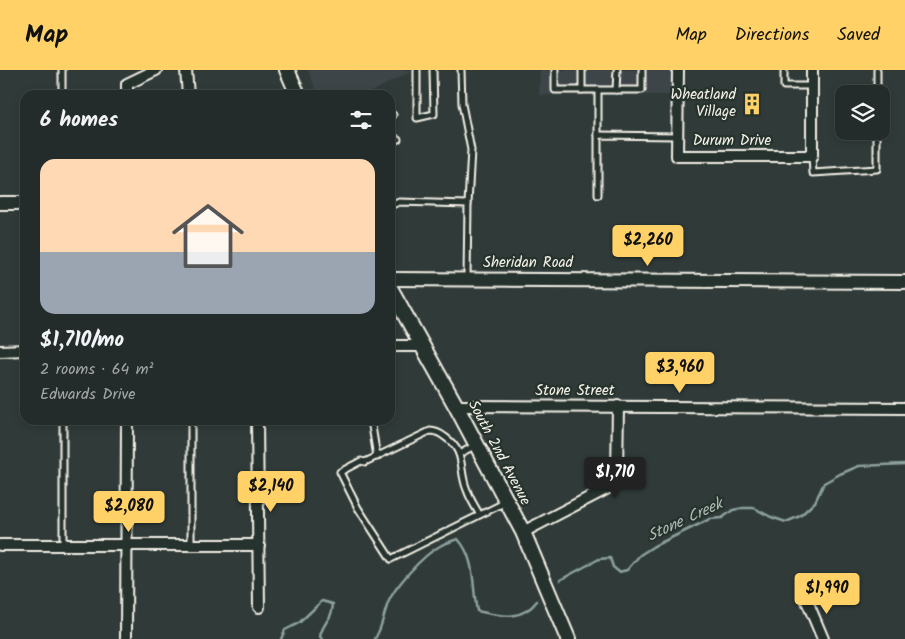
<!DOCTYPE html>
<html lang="en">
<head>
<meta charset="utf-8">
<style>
  :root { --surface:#242c2b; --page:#2c3433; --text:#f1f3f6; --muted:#a3a7a9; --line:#414847; --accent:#ffd166 }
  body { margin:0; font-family:Kalam,sans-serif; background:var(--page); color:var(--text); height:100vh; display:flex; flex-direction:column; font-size:19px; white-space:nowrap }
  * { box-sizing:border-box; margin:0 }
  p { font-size:16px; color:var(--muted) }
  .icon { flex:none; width:28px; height:28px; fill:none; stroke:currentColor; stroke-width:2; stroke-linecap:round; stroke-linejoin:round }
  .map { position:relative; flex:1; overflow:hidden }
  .panel { position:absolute; left:20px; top:20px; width:375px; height:335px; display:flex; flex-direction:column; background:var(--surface); border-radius:15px; box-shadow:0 2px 8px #0003,0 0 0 1px var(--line) }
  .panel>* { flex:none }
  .fabs { position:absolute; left:835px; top:15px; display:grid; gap:10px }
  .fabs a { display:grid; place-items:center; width:55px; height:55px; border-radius:10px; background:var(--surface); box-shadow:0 2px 8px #0003,0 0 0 1px var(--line); font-size:25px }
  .price { position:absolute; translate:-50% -42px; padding:0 11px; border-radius:5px; background:var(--accent); color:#111; font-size:16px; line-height:32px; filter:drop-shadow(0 1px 2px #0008) }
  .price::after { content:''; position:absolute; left:50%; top:30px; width:15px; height:11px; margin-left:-8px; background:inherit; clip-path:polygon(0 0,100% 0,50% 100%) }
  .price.selected { background:#222; color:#fff }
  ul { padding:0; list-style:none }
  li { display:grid; align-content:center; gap:10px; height:265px; padding:0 20px }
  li+li { border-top:1px solid var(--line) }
  li span { display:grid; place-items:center; height:155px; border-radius:15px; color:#555 }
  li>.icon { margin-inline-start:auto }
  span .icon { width:90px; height:90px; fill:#fffc; stroke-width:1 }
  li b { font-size:21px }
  h2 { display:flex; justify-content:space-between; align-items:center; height:60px; padding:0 20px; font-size:21px }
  header { display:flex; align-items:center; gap:30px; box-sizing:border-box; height:70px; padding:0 25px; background:var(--accent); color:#111 }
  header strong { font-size:24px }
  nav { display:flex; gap:28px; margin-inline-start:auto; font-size:18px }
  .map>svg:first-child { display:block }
</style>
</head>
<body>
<header>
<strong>Map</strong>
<nav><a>Map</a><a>Directions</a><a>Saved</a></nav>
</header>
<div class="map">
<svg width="905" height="569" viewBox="0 0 905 569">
  <rect width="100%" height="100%" fill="#303b39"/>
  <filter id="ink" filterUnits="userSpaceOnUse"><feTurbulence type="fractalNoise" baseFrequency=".02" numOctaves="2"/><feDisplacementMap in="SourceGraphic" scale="10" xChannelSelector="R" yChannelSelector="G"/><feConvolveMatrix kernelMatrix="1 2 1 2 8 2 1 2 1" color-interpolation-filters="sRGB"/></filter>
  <g filter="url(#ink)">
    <g fill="#3c4548">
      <path d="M308 0H414L365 25H318Z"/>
      <path d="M540 0H671V25H539Z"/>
    </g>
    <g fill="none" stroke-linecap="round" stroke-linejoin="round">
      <g stroke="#8da19e" stroke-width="2.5">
        <path d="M560 510 599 489 610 488 613 497 619 502 627 500 640 485 654 476 710 449 722 448 733 440 743 438H754L771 447 786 452 800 446 815 432 824 413 840 404 859 396 905 394"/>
        <path d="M281 569 285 560 299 553 322 531 333 534C332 551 323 551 320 567L323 569"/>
        <path d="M375 569C383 555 382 550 387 536 392 519 423 485 440 476 445 473 452 471 458 469 476 489 472 517 477 541 500 546 521 552 537 531"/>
      </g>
      <g stroke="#f4f1e8" stroke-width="9">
        <g id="service">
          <path d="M62 0V25"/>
          <path d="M417 0V48L434 44 433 0"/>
          <path d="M461 0 462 34 471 80 468 134"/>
          <path d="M555 0V20H642V0"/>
          <path d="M784 0V16H812"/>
          <path d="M877 0V24"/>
          <path d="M582 20V0"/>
          <path d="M616 20 617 0"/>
          <path d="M390 47 393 45"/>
          <path d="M598 65V20"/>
          <path d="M390 73 398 69"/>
          <path d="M812 86 813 103 877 99V61"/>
          <path d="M598 125V65L677 66"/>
          <path d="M390 136 399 132 468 134 467 209"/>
          <path d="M63 350V475"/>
          <path d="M191 350V475"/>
          <path d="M371 350 377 387"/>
          <path d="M459 384 476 375"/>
          <path d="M480 445C475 437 470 429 467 420 458 399 467 382 445 367 440 363 436 361 430 361L365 392 361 391 340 402 358 438 391 489 506 432"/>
        </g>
      </g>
      <g stroke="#f4f1e8" stroke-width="14">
        <g id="minor">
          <path d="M186 0 188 25"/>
          <path d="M678 0 677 86H812V0"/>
          <path d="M127 25V14L156 0"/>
          <path d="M390 276H421"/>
          <path d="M0 281 25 280"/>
          <path d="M456 336 905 338"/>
          <path d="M257 350 259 537"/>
          <path d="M523 462 610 417 617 405 618 336"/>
          <path d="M0 475H259"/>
          <path d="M807 531 823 569"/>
          <path d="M126 569 127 350"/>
        </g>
      </g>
      <g stroke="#f4f1e8" stroke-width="16">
        <g id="tertiary">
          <path d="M0 133H25"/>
          <path d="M390 209 905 212"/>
        </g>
      </g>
      <g stroke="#f4f1e8" stroke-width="18">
        <g id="secondary">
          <path d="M287 0 298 25"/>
          <path d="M390 218 456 336 523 462 568 569"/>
        </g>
      </g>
      <use href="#service" stroke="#26332d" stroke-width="5"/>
      <use href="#minor" stroke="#26332d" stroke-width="10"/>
      <use href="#tertiary" stroke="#26332d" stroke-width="12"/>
      <use href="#secondary" stroke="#26332d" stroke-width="14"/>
    </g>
  </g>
  <defs>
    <g id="building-bare" transform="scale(1.725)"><path d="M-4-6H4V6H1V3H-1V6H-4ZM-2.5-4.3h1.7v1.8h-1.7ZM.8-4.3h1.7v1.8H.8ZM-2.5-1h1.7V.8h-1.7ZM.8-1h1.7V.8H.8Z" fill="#ffd166" stroke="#26332d" stroke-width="2.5" paint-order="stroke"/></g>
  </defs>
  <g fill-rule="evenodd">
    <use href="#building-bare" x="752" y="34"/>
  </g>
  <g text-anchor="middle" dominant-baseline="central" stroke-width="4.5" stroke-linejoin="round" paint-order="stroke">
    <g font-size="15" fill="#f4f1e8" stroke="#26332d" text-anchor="end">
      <text x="736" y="25">Wheatland<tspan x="736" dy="17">Village</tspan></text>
    </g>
    <g font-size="15" fill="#f4f1e8" stroke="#26332d">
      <text x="732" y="71">Durum Drive</text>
      <text x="528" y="193">Sheridan Road</text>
      <text x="575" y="321">Stone Street</text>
      <text transform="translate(499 383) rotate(62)">South 2nd Avenue</text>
    </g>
    <g font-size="16" font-style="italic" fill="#afbcb7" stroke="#26332d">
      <text transform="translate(685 450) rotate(-25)">Stone Creek</text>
    </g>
  </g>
</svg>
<div class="fabs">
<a><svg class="icon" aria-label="layers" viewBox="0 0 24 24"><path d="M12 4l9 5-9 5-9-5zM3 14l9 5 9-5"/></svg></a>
</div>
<b class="price" style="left:648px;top:197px">$2,260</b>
<b class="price" style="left:680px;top:324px">$3,960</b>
<b class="price selected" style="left:615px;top:429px">$1,710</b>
<b class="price" style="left:271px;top:443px">$2,140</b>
<b class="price" style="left:129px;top:463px">$2,080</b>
<b class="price" style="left:827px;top:545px">$1,990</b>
<section class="panel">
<h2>6 homes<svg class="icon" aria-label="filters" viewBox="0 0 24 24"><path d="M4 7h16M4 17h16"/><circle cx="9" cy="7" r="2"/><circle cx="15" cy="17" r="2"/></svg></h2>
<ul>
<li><span style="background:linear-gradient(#ffd9b3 60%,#9aa5b1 0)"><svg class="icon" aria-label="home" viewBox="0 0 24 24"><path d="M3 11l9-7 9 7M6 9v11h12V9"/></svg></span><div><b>$1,710/mo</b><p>2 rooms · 64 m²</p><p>Edwards Drive</p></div></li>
</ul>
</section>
</div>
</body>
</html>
